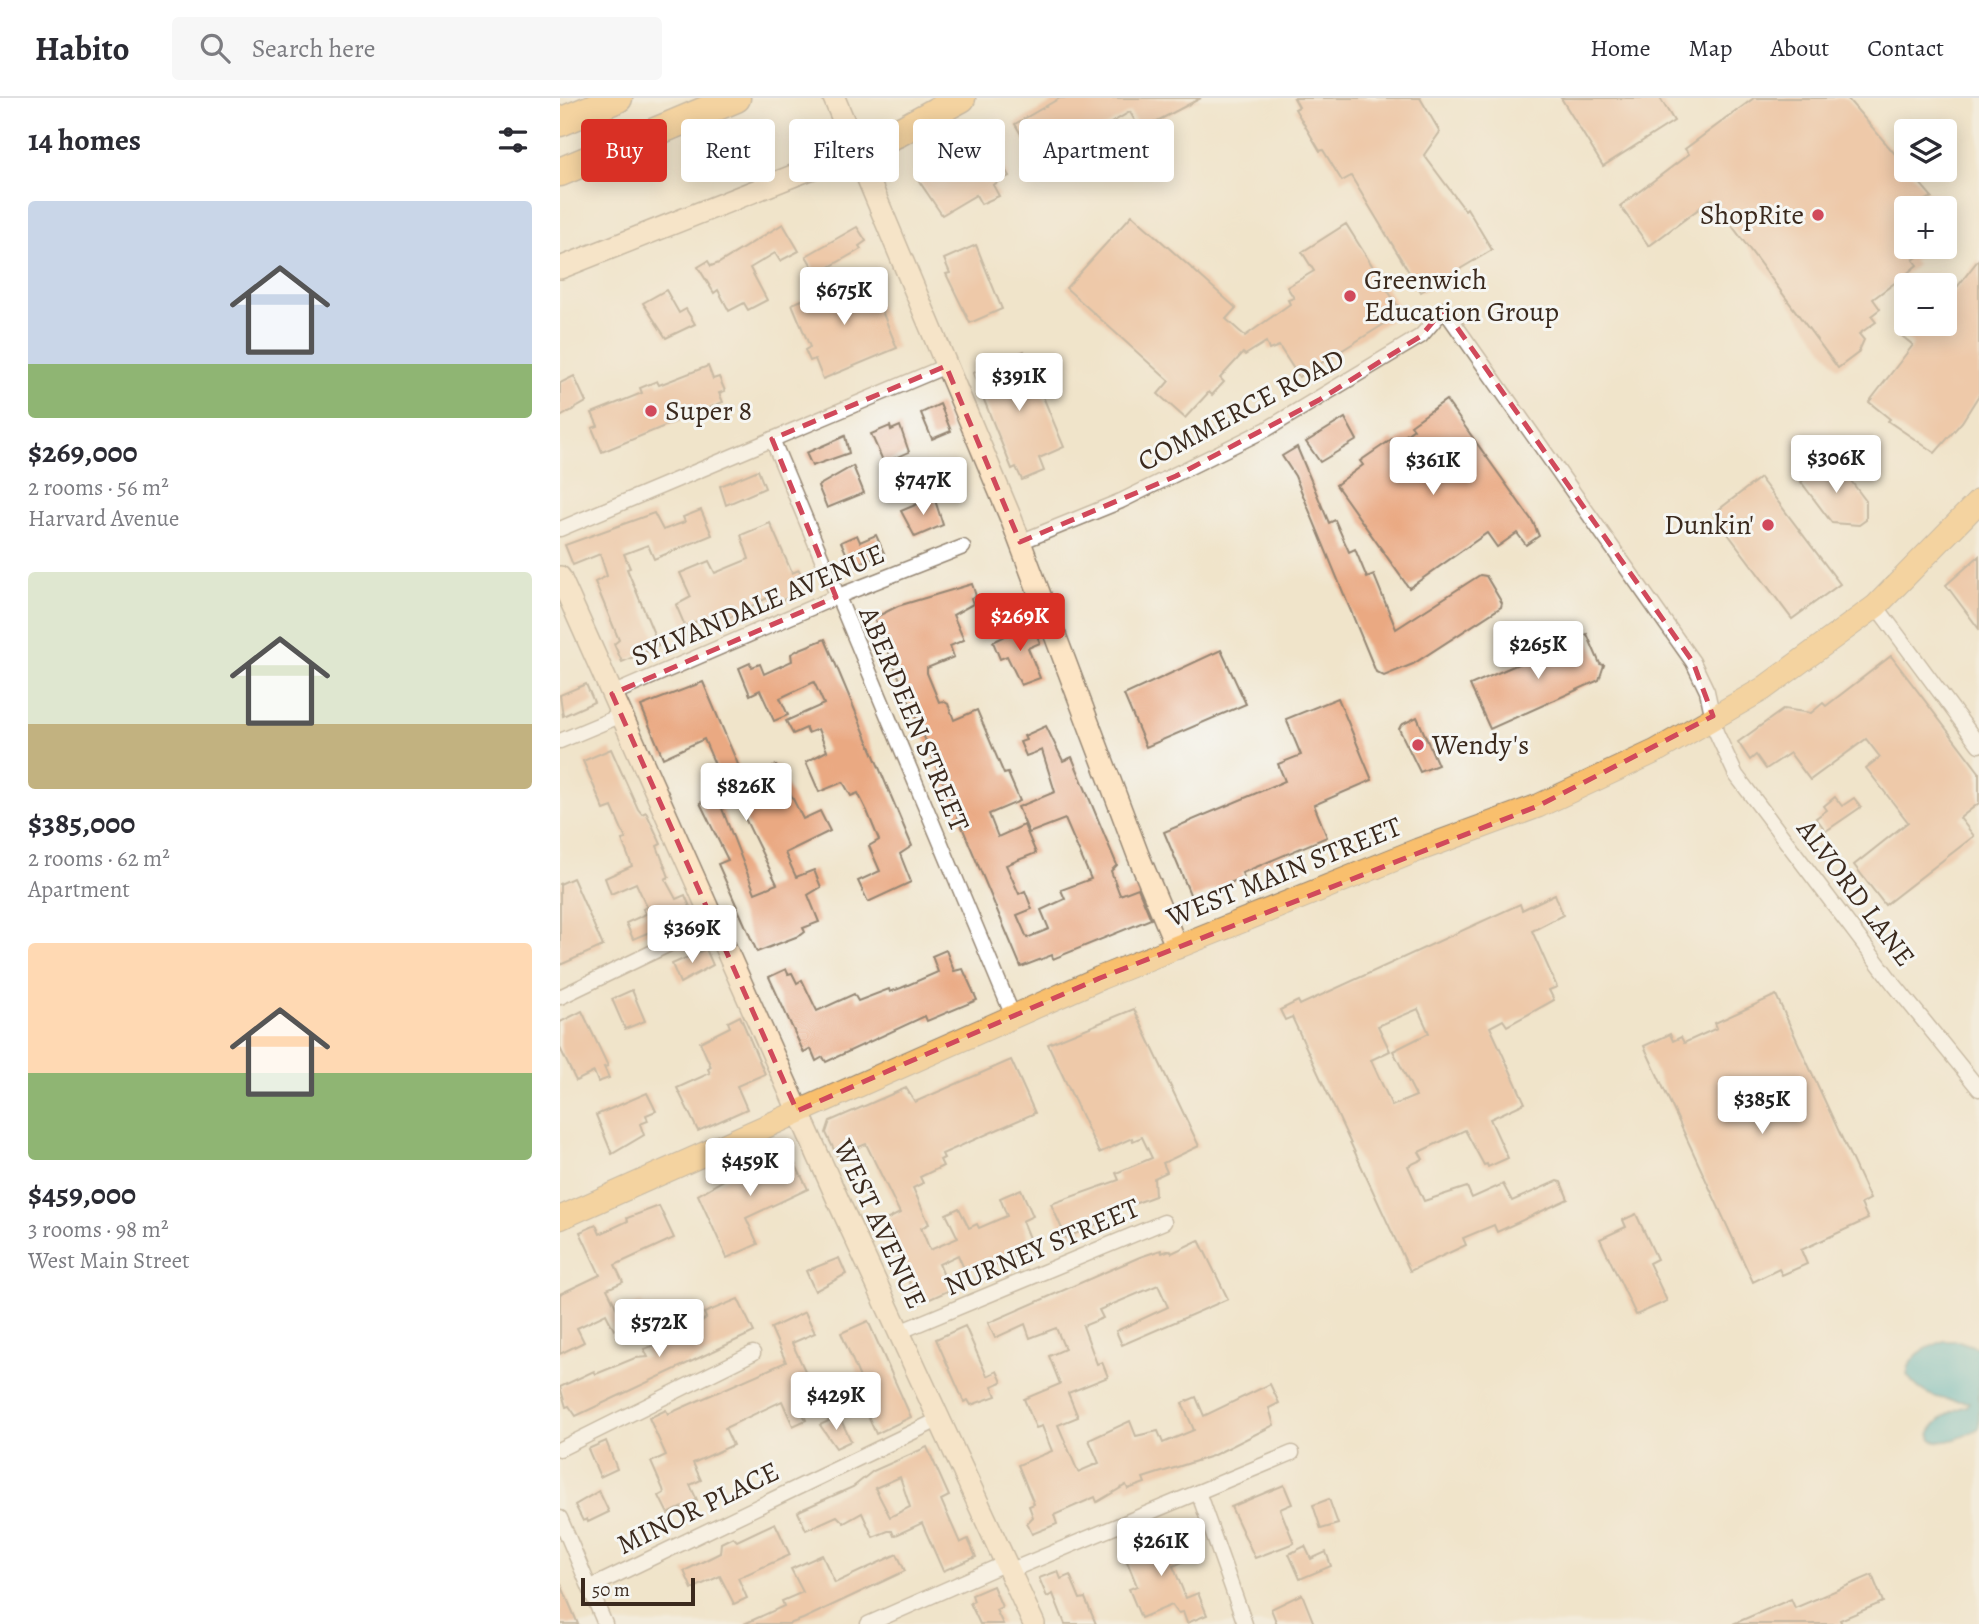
<!DOCTYPE html>
<html lang="en">
<head>
<meta charset="utf-8">
<style>
  :root { --surface:#fff; --page:#f7f7f7; --text:#2b2b33; --muted:#7c7c81; --line:#e1e1e2; --accent:#d93025 }
  body { margin:0; font-family:Alegreya,serif; background:var(--page); color:var(--text); height:100vh; display:flex; flex-direction:column; font-size:26px; white-space:nowrap }
  * { box-sizing:border-box; margin:0 }
  p { font-size:23px; color:var(--muted) }
  .icon { flex:none; width:38px; height:38px; fill:none; stroke:currentColor; stroke-width:2; stroke-linecap:round; stroke-linejoin:round }
  .map { position:relative; flex:1; overflow:hidden }
  .side { display:flex; flex-direction:column; background:var(--surface); width:560px }
  .side>* { flex:none }
  .banner { position:absolute; left:21px; top:21px; width:665px; height:63px; display:flex; gap:14px }
  .tools { position:absolute; left:1334px; top:21px; display:grid; gap:14px }
  .tools a { display:grid; place-items:center; width:63px; height:63px; border-radius:7px; background:var(--surface); box-shadow:0 4px 18px #0003; font-size:35px }
  .scale { position:absolute; left:21px; bottom:18px; width:114px; box-sizing:border-box; padding-left:7px; border:4px solid #3b2a1e; border-top:0; font-size:19px; line-height:24px; white-space:nowrap; color:#3b2a1e; -webkit-text-stroke:5px #f6f6f2; paint-order:stroke }
  .price { position:absolute; translate:-50% -60px; padding:0 16px; border-radius:7px; background:#fff; color:#222; font-size:23px; line-height:46px; filter:drop-shadow(0 2px 4px #0008) }
  .price::after { content:''; position:absolute; left:50%; top:42px; width:21px; height:16px; margin-left:-10px; background:inherit; clip-path:polygon(0 0,100% 0,50% 100%) }
  .price.current { background:var(--accent); color:#fff }
  ul { padding:0; list-style:none }
  li { display:grid; align-content:center; gap:14px; height:371px; padding:0 28px }
  li span { display:grid; place-items:center; height:217px; border-radius:7px; color:#555 }
  li>.icon { margin-inline-start:auto }
  span .icon { width:126px; height:126px; fill:#fffc; stroke-width:1 }
  li b { font-size:30px }
  h2 { display:flex; justify-content:space-between; align-items:center; height:84px; padding:0 28px; font-size:30px }
  .tag { padding:0 24px; border-radius:7px; background:var(--surface); box-shadow:0 4px 18px #0003; font-size:24px; line-height:63px }
  .tag.current { background:var(--accent); color:#fff }
  header { display:flex; align-items:center; gap:42px; box-sizing:border-box; height:98px; padding:0 35px; background:var(--surface); border-bottom:2px solid var(--line) }
  header strong { font-size:33px }
  nav { display:flex; gap:38px; margin-inline-start:auto; font-size:24px }
  .search { width:490px; height:63px; background:var(--page); display:flex; align-items:center; gap:18px; box-sizing:border-box; padding:0 24px; border-radius:7px; color:var(--muted); font-size:26px }
  main { display:flex; flex:1; min-height:0 }
  .map>svg:first-child { display:block }
</style>
</head>
<body>
<header>
<strong>Habito</strong>
<div class="search"><svg class="icon" aria-label="search" viewBox="0 0 24 24"><circle cx="10" cy="10" r="6"/><path d="M15 15l6 6"/></svg>Search here</div>
<nav><a>Home</a><a>Map</a><a>About</a><a>Contact</a></nav>
</header>
<main>
<section class="side">
<h2>14 homes<svg class="icon" aria-label="filters" viewBox="0 0 24 24"><path d="M4 7h16M4 17h16"/><circle cx="9" cy="7" r="2"/><circle cx="15" cy="17" r="2"/></svg></h2>
<ul>
<li><span style="background:linear-gradient(#c9d6e8 75%,#8fb573 0)"><svg class="icon" aria-label="home" viewBox="0 0 24 24"><path d="M3 11l9-7 9 7M6 9v11h12V9"/></svg></span><div><b>$269,000</b><p>2 rooms · 56 m²</p><p>Harvard Avenue</p></div></li>
<li><span style="background:linear-gradient(#dfe7d0 70%,#c2b280 0)"><svg class="icon" aria-label="home" viewBox="0 0 24 24"><path d="M3 11l9-7 9 7M6 9v11h12V9"/></svg></span><div><b>$385,000</b><p>2 rooms · 62 m²</p><p>Apartment</p></div></li>
<li><span style="background:linear-gradient(#ffd9b3 60%,#8fb573 0)"><svg class="icon" aria-label="home" viewBox="0 0 24 24"><path d="M3 11l9-7 9 7M6 9v11h12V9"/></svg></span><div><b>$459,000</b><p>3 rooms · 98 m²</p><p>West Main Street</p></div></li>
</ul>
</section>
<div class="map">
<svg width="1419" height="1526" viewBox="0 0 1419 1526">
  <rect width="100%" height="100%" fill="#f6f6f2"/>
  <filter id="ink" filterUnits="userSpaceOnUse"><feTurbulence type="fractalNoise" baseFrequency=".0143" numOctaves="2"/><feDisplacementMap in="SourceGraphic" scale="14" xChannelSelector="R" yChannelSelector="G"/><feConvolveMatrix kernelMatrix="1 2 1 2 8 2 1 2 1" color-interpolation-filters="sRGB"/></filter>
  <filter id="wash" filterUnits="userSpaceOnUse"><feTurbulence type="fractalNoise" baseFrequency=".00686" numOctaves="4" result="noise"/><feDisplacementMap in="SourceGraphic" scale="28" xChannelSelector="R" yChannelSelector="G"/><feGaussianBlur stdDeviation="1.57" result="paint"/><feColorMatrix in="noise" values="0 0 0 0 0 0 0 0 0 0 0 0 0 0 0 0 0 1.4 0 .05"/><feComposite in="paint" operator="in"/></filter>
  <g filter="url(#wash)">
    <rect width="100%" height="100%" fill="#f0e4ca"/>
    <path fill="#43b1bf" stroke="#3f6e6e" stroke-width="2" d="M1384 1243H1399L1419 1250V1330C1405 1338 1388 1347 1372 1342L1370 1334C1379 1320 1391 1312 1407 1308L1409 1304C1383 1302 1362 1300 1347 1277 1349 1256 1366 1250 1384 1243Z"/>
    <g id="blocks">
      <g fill="#eaa982" fill-rule="evenodd">
        <path d="M500 0H641L580 32 570 14 479 67 455 26Z"/>
        <path d="M734 0H860L880 34 864 57 905 112 907 110 932 152 861 194 791 78 782 83 763 52 760 53 735 11 739 9Z"/>
        <path d="M1001 0H1100L1114 23 1043 68Z"/>
        <path d="M1194 0H1287L1372 99 1365 102 1373 110H1346V149H1371L1353 162 1357 167 1344 178 1313 201 1320 211 1311 218 1316 224 1299 236 1304 242 1298 255 1278 270 1152 101 1089 148 1060 108 1129 56 1125 51Z"/>
        <path d="M427 39 449 78 433 87 439 98 421 106 416 97 382 117 357 80Z"/>
        <path d="M572 117 676 210 666 221 685 238 730 206 728 202 734 200 727 189 754 173 742 154 786 126 842 215 739 279 719 248 709 252 706 244 685 257 683 255 660 280 664 284 652 297 649 294 625 320 598 296 609 283 506 190Z"/>
        <path d="M223 126 239 153 220 163 215 155 190 170 207 202 188 212 184 205 169 213 158 192 154 195 138 169 148 163 151 168 159 165Z"/>
        <path d="M297 129 306 143 299 148 301 151 257 176 246 158Z"/>
        <path d="M416 147 442 211 410 225 386 176 390 175 384 161Z"/>
        <path d="M1419 161V297L1402 324 1375 355 1328 323 1330 321 1309 304 1353 247 1342 238 1352 226H1384V206Z"/>
        <path d="M307 176 337 250 263 281 255 261 250 263 245 252 250 249 232 206Z"/>
        <path d="M106 192 119 215 126 211 135 226 106 240 83 205Z"/>
        <path d="M464 253 504 349 479 360 484 373 462 382 456 369 452 371 413 275Z"/>
        <path d="M148 268 153 281 159 279 165 293 159 295 163 304 42 354 32 330 38 328 32 315 82 295 80 290 97 283 99 287Z"/>
        <path d="M14 278 26 304 0 319V285Z"/>
        <path d="M886 302 973 424 979 438 966 447 957 435 937 449 927 435 849 490 776 387 803 367 800 363 832 341 835 345 854 331 851 327Z"/>
        <path d="M380 306 391 333 372 341 361 315Z"/>
        <path d="M785 320 797 342 760 364 746 344Z"/>
        <path d="M330 328 331 332 340 328 349 354 324 365 311 336Z"/>
        <path d="M285 338 289 355 252 368 246 355Z"/>
        <path d="M737 349 769 425 775 422 789 454 795 451 807 480 814 477 836 531 920 477 926 478 942 505 941 509 853 566 824 578 816 574 735 378 722 358Z"/>
        <path d="M1273 359 1306 403V422L1299 427 1272 425 1241 384Z"/>
        <path d="M293 368 304 395 267 410 258 388Z"/>
        <path d="M198 372 205 390 166 407 160 388Z"/>
        <path d="M1200 380 1280 486 1232 521 1153 416Z"/>
        <path d="M374 399 383 427 355 439 341 413Z"/>
        <path d="M141 412 152 437 94 461 88 447 64 456 70 470 67 471 99 548 62 564 54 546 59 542 35 484 47 478 40 456 13 467 5 447 94 415 103 432 125 424 123 419Z"/>
        <path d="M210 425 232 475 239 472 247 492 215 505 209 499 169 520 164 512 125 528 116 507 131 499 120 475 149 463 155 475 189 461 181 437Z"/>
        <path d="M297 437 300 444 316 437 324 455 292 468 281 444Z"/>
        <path d="M1419 458V531L1386 487Z"/>
        <path d="M412 486 416 498 411 500 413 506 393 517 404 542 390 548 394 559 367 570V575L379 604 383 603 388 606 394 622 417 612 444 676 448 675 460 703 429 716 438 739 464 727 476 755 446 767 459 796 465 793 472 811 457 817 467 840 489 831 481 812 505 801 501 792 531 781 505 721 469 735 458 709 495 694 482 652 466 658 460 644 466 642 464 638 486 628 503 663 512 659 557 767 551 773 560 797 578 790 591 821 493 861 492 857 461 869 314 520 338 508Z"/>
        <path d="M472 525 480 545 468 550 480 580 461 587 447 558 440 561 433 544Z"/>
        <path d="M1027 536 1040 566 1044 567 1039 582 930 631 910 587Z"/>
        <path d="M265 541 352 748 340 756 351 784 308 804 298 783 320 773 309 748 319 742 307 713 298 695 291 698 283 684 259 694 246 664 267 653 258 631 248 635 246 630 233 636 226 623 264 606 254 584 220 600 228 617 214 623 200 592 190 597 179 570 190 565 192 569 200 566 204 576 232 563 231 556 240 551Z"/>
        <path d="M661 552 686 606 586 649 564 597Z"/>
        <path d="M1331 558 1419 674V705L1400 720 1414 738 1325 807 1294 767 1348 724 1306 670 1320 659 1306 641 1250 682 1230 655 1206 671 1196 657 1190 662 1178 644 1224 611 1251 615 1263 605 1266 608Z"/>
        <path d="M143 584 185 683 216 667 243 721 260 713 270 733 225 755 236 779 254 772 261 789 248 797 259 824 243 830 245 834 241 837 197 854 158 766 168 762 140 705 166 692 144 641 103 660 81 608ZM176 702 217 786 195 795 161 708Z"/>
        <path d="M26 586 34 604 3 618 0 597Z"/>
        <path d="M778 600 812 682 754 707 767 739 682 775 684 779 632 801 604 734 725 683 718 666 741 657 726 621Z"/>
        <path d="M857 619 878 667 860 674 839 631 841 627Z"/>
        <path d="M51 651 78 711 82 716 86 714 101 746 97 748 109 779 105 781 116 801 125 797 133 816 73 841 66 825 86 816 83 811 87 809 76 785 51 796 45 780 72 768 62 742 66 741 52 709 44 712 23 663Z"/>
        <path d="M1275 699 1282 708 1294 700 1301 709 1266 733 1256 720 1267 712 1264 708Z"/>
        <path d="M13 780 43 848 0 867V786Z"/>
        <path d="M995 796 1003 817 972 833 997 889 989 892 994 902 947 928 943 922 930 929 965 1005 930 1021 948 1060 928 1069 927 1066 924 1067 905 1032 859 1054 863 1061 848 1068 864 1103 907 1089 912 1100 943 1086 952 1103 997 1083 1001 1084 1008 1101 937 1134 934 1127 903 1140 906 1147 850 1173 732 919 725 922 720 912 738 903 740 907 960 806 962 812ZM858 911 869 935 833 953 856 998 832 1008 811 962 830 953 818 928Z"/>
        <path d="M146 851 153 867 120 885 112 866Z"/>
        <path d="M386 852 394 873 403 871 417 902 367 923 365 918 266 964 263 959 256 963 251 951 244 955 209 879 226 871 228 876 232 875 237 885 242 882 257 913 294 896 298 903 329 891 330 894 341 890 378 874 372 858Z"/>
        <path d="M72 892 85 923 65 931 52 901Z"/>
        <path d="M1216 897 1310 1101 1301 1106 1308 1121 1241 1152 1247 1166 1222 1177 1219 1171 1193 1184 1084 948 1110 936 1113 943 1121 939 1124 945 1157 930 1155 925Z"/>
        <path d="M574 911 639 1048 603 1065 607 1074 594 1080 595 1098 547 1116 549 1121 506 1140 491 1106 559 1082 556 1075 592 1060 582 1039 573 1043 572 1040 539 1055 488 946Z"/>
        <path d="M22 913 48 968 44 969 49 980 38 984 34 974 16 983 0 950V924Z"/>
        <path d="M180 918 205 976 177 988 187 1011 138 1033 117 990 150 975 148 971 151 969 140 944 170 929 168 924Z"/>
        <path d="M451 962 475 1015 382 1056 384 1060 380 1062 383 1068 360 1079 363 1085 353 1090 369 1126 361 1130 370 1152 398 1140 386 1116 399 1110 409 1130 417 1126 419 1130 447 1118 440 1100 461 1091 473 1118 462 1123 473 1150 429 1170 425 1164 405 1173 398 1157 379 1166 390 1192 359 1206 337 1156 341 1155 333 1133 328 1134 324 1123 340 1115 306 1046 277 1058 266 1035 270 1023 346 990 355 1004Z"/>
        <path d="M87 995 96 1013 86 1017 88 1023 80 1026 84 1037 52 1056 36 1017Z"/>
        <path d="M227 1050 248 1091 186 1120 198 1146 167 1160 138 1097 167 1080 166 1077Z"/>
        <path d="M99 1108 114 1140 55 1167 63 1184 47 1191 58 1213 81 1203 88 1217 54 1232 46 1216 17 1230 24 1244 0 1256V1196L40 1177 20 1134 36 1127 40 1136 68 1123 67 1120Z"/>
        <path d="M1076 1116 1097 1161 1089 1165 1107 1203 1076 1217 1040 1141 1066 1129 1063 1122Z"/>
        <path d="M639 1142 668 1201 562 1247 556 1233 608 1209 598 1187 539 1212 543 1220 523 1228 537 1266 542 1264 548 1279 508 1295 518 1319 498 1327 518 1374 539 1365 529 1342 570 1323 576 1338 598 1333 603 1345 634 1332 622 1305 636 1299 644 1318 710 1286 719 1305 709 1310 714 1327 652 1358 583 1380 585 1385 568 1391 566 1387 537 1404 535 1399 494 1417 497 1426 472 1436 467 1425 473 1419 469 1408 474 1406 458 1367 492 1353 482 1328 476 1330 464 1301 500 1286 489 1258 505 1251 496 1230 470 1240 465 1226 435 1240 428 1225 580 1159 601 1152 602 1155 610 1152 612 1155Z"/>
        <path d="M279 1160 286 1176 255 1193 246 1173Z"/>
        <path d="M178 1201 194 1234 16 1318 9 1308 6 1309 0 1289 34 1273 36 1276 75 1260 88 1259 84 1251 123 1237 146 1220 144 1215Z"/>
        <path d="M245 1214 255 1235 232 1245 254 1292 236 1301 246 1322 233 1328 222 1303 165 1330 173 1347 133 1365 141 1382 130 1387 137 1402 108 1416 99 1398 104 1395 103 1391 91 1364 106 1357 89 1320 106 1312 108 1316 226 1264 211 1230Z"/>
        <path d="M308 1223 351 1319 316 1336 307 1316 314 1313 281 1235Z"/>
        <path d="M405 1228 427 1278 437 1273 442 1284 432 1288 436 1298 411 1307 408 1302 404 1304 376 1241Z"/>
        <path d="M279 1318 291 1343 276 1350 260 1327Z"/>
        <path d="M46 1343 57 1371 40 1379 28 1351Z"/>
        <path d="M367 1349 389 1398 381 1402 400 1445 408 1441 416 1459 383 1473 362 1425 334 1438 332 1433H328L313 1439 302 1415 284 1425 277 1418 246 1432 238 1414 241 1412 293 1389 313 1373ZM340 1379 350 1409 330 1419 315 1390Z"/>
        <path d="M724 1387 732 1406 720 1411 734 1445 695 1460 671 1409Z"/>
        <path d="M39 1393 49 1414 28 1424 27 1421 23 1423 15 1407Z"/>
        <path d="M769 1401 778 1426 761 1431 753 1407Z"/>
        <path d="M215 1425 230 1457 178 1480 187 1500 174 1506 160 1478 132 1491 124 1473 160 1455 161 1445 173 1439 177 1443Z"/>
        <path d="M614 1430 625 1463 613 1468 626 1500 638 1495 647 1517 627 1525 623 1514 618 1515 612 1507 581 1520 569 1491 577 1488 564 1456 575 1452 572 1447Z"/>
        <path d="M745 1448 751 1461 766 1454 771 1468 740 1481 729 1456Z"/>
        <path d="M337 1456 345 1473 243 1521 229 1526H184L224 1508 222 1503 243 1494 231 1471 262 1457 275 1485Z"/>
        <path d="M498 1473 501 1481 510 1477 520 1501 525 1500 536 1526H505L493 1496 487 1499 479 1480Z"/>
        <path d="M1312 1477 1323 1504 1280 1522 1282 1526H1173L1231 1501 1235 1510Z"/>
        <path d="M0 1484 18 1526H0Z"/>
        <path d="M433 1488 442 1509 436 1512 443 1526H420L410 1505 414 1503 412 1497Z"/>
        <path d="M742 1496 754 1526H717L711 1511Z"/>
      </g>
    </g>
  </g>
  <g filter="url(#ink)">
    <use href="#blocks" fill-opacity="0" stroke="#968774" stroke-width="2"/>
    <g fill="none" stroke-linecap="round" stroke-linejoin="round">
      <g stroke="#968774" stroke-width="17">
        <g id="street">
          <path d="M212 341 453 918"/>
          <path d="M0 431 386 268"/>
          <path d="M460 444 561 403 707 331 861 238 884 211 1133 564 1147 593 1156 634 1176 677 1333 885 1419 991"/>
          <path d="M1316 508 1419 647"/>
          <path d="M52 596 276 499 403 449"/>
          <path d="M0 643 62 617"/>
          <path d="M0 899 155 824"/>
          <path d="M339 1234 604 1124"/>
          <path d="M0 1351 193 1255"/>
          <path d="M638 1394 685 1526"/>
          <path d="M0 1420 45 1526"/>
          <path d="M449 1473 732 1355"/>
          <path d="M31 1489 380 1321"/>
          <path d="M308 1526 446 1465"/>
        </g>
      </g>
      <g stroke="#968774" stroke-width="24">
        <g id="secondary">
          <path d="M274 0 452 423 578 757 617 850"/>
          <path d="M0 170 296 53"/>
          <path d="M0 479 282 1111 474 1526"/>
        </g>
      </g>
      <g stroke="#968774" stroke-width="25">
        <path id="primary" d="M0 1120 540 880 858 752 978 708 1096 653 1203 591 1316 508 1419 403"/>
      </g>
      <g stroke="#968774" stroke-width="31">
        <g id="highway">
          <path d="M0 24 58 0"/>
          <path d="M296 53 339 34 401 0"/>
          <path d="M0 74 176 0"/>
        </g>
      </g>
      <use href="#street" stroke="#fff" stroke-width="14"/>
      <use href="#secondary" stroke="#fde5c5" stroke-width="21"/>
      <use href="#primary" stroke="#f9bf6d" stroke-width="23"/>
      <use href="#highway" stroke="#f9bf6d" stroke-width="28"/>
    </g>
  </g>
  <path d="M0 0H1419V1526H0ZM884 211 1133 564 1153 618 978 708 540 880 237 1013 52 596 276 499 212 341 386 268 460 444 616 378 759 302 861 238Z" fill="#f0e4ca" fill-opacity=".55" fill-rule="evenodd"/>
  <path fill="none" stroke="#d1495b" stroke-width="5" stroke-dasharray="14 9" stroke-linejoin="round" d="M884 211 1133 564 1153 618 978 708 540 880 237 1013 52 596 276 499 212 341 386 268 460 444 616 378 759 302 861 238Z"/>
  <g fill="#d1495b" stroke="#f6f6f2" stroke-width="2.5">
    <circle cx="1258" cy="117" r="7"/>
    <circle cx="790" cy="198" r="7"/>
    <circle cx="91" cy="313" r="7"/>
    <circle cx="1208" cy="427" r="7"/>
    <circle cx="858" cy="647" r="7"/>
  </g>
  <g text-anchor="middle" dominant-baseline="central" stroke-width="6" stroke-linejoin="round" paint-order="stroke">
    <g font-size="28" fill="#3b2a1e" stroke="#f6f6f2" text-anchor="start">
      <text x="1244" y="117" text-anchor="end">ShopRite</text>
      <text x="804" y="182">Greenwich<tspan x="804" dy="32">Education Group</tspan></text>
      <text x="105" y="313">Super 8</text>
      <text x="1194" y="427" text-anchor="end">Dunkin'</text>
      <text x="872" y="647">Wendy's</text>
    </g>
    <g font-size="28" fill="#3b2a1e" stroke="#f6f6f2">
      <text transform="translate(681 312) rotate(-28)">COMMERCE ROAD</text>
      <text transform="translate(198 507) rotate(-23)">SYLVANDALE AVENUE</text>
      <text transform="translate(354 621) rotate(67)">ABERDEEN STREET</text>
      <text transform="translate(724 774) rotate(-22)">WEST MAIN STREET</text>
      <text transform="translate(1296 795) rotate(53)">ALVORD LANE</text>
      <text transform="translate(320 1126) rotate(65)">WEST AVENUE</text>
      <text transform="translate(482 1149) rotate(-23)">NURNEY STREET</text>
      <text transform="translate(138 1410) rotate(-26)">MINOR PLACE</text>
    </g>
  </g>
</svg>
<div class="tools">
<a><svg class="icon" aria-label="layers" viewBox="0 0 24 24"><path d="M12 4l9 5-9 5-9-5zM3 14l9 5 9-5"/></svg></a>
<a>+</a>
<a>−</a>
</div>
<div class="scale">50 m</div>
<b class="price" style="left:284px;top:229px">$675K</b>
<b class="price" style="left:459px;top:315px">$391K</b>
<b class="price" style="left:1276px;top:397px">$306K</b>
<b class="price" style="left:873px;top:399px">$361K</b>
<b class="price" style="left:363px;top:419px">$747K</b>
<b class="price current" style="left:460px;top:555px">$269K</b>
<b class="price" style="left:978px;top:583px">$265K</b>
<b class="price" style="left:186px;top:725px">$826K</b>
<b class="price" style="left:132px;top:867px">$369K</b>
<b class="price" style="left:1202px;top:1038px">$385K</b>
<b class="price" style="left:190px;top:1100px">$459K</b>
<b class="price" style="left:99px;top:1261px">$572K</b>
<b class="price" style="left:276px;top:1334px">$429K</b>
<b class="price" style="left:601px;top:1480px">$261K</b>
<div class="banner">
<a class="tag current">Buy</a>
<a class="tag">Rent</a>
<a class="tag">Filters</a>
<a class="tag">New</a>
<a class="tag">Apartment</a>
</div>
</div>
</main>
</body>
</html>
